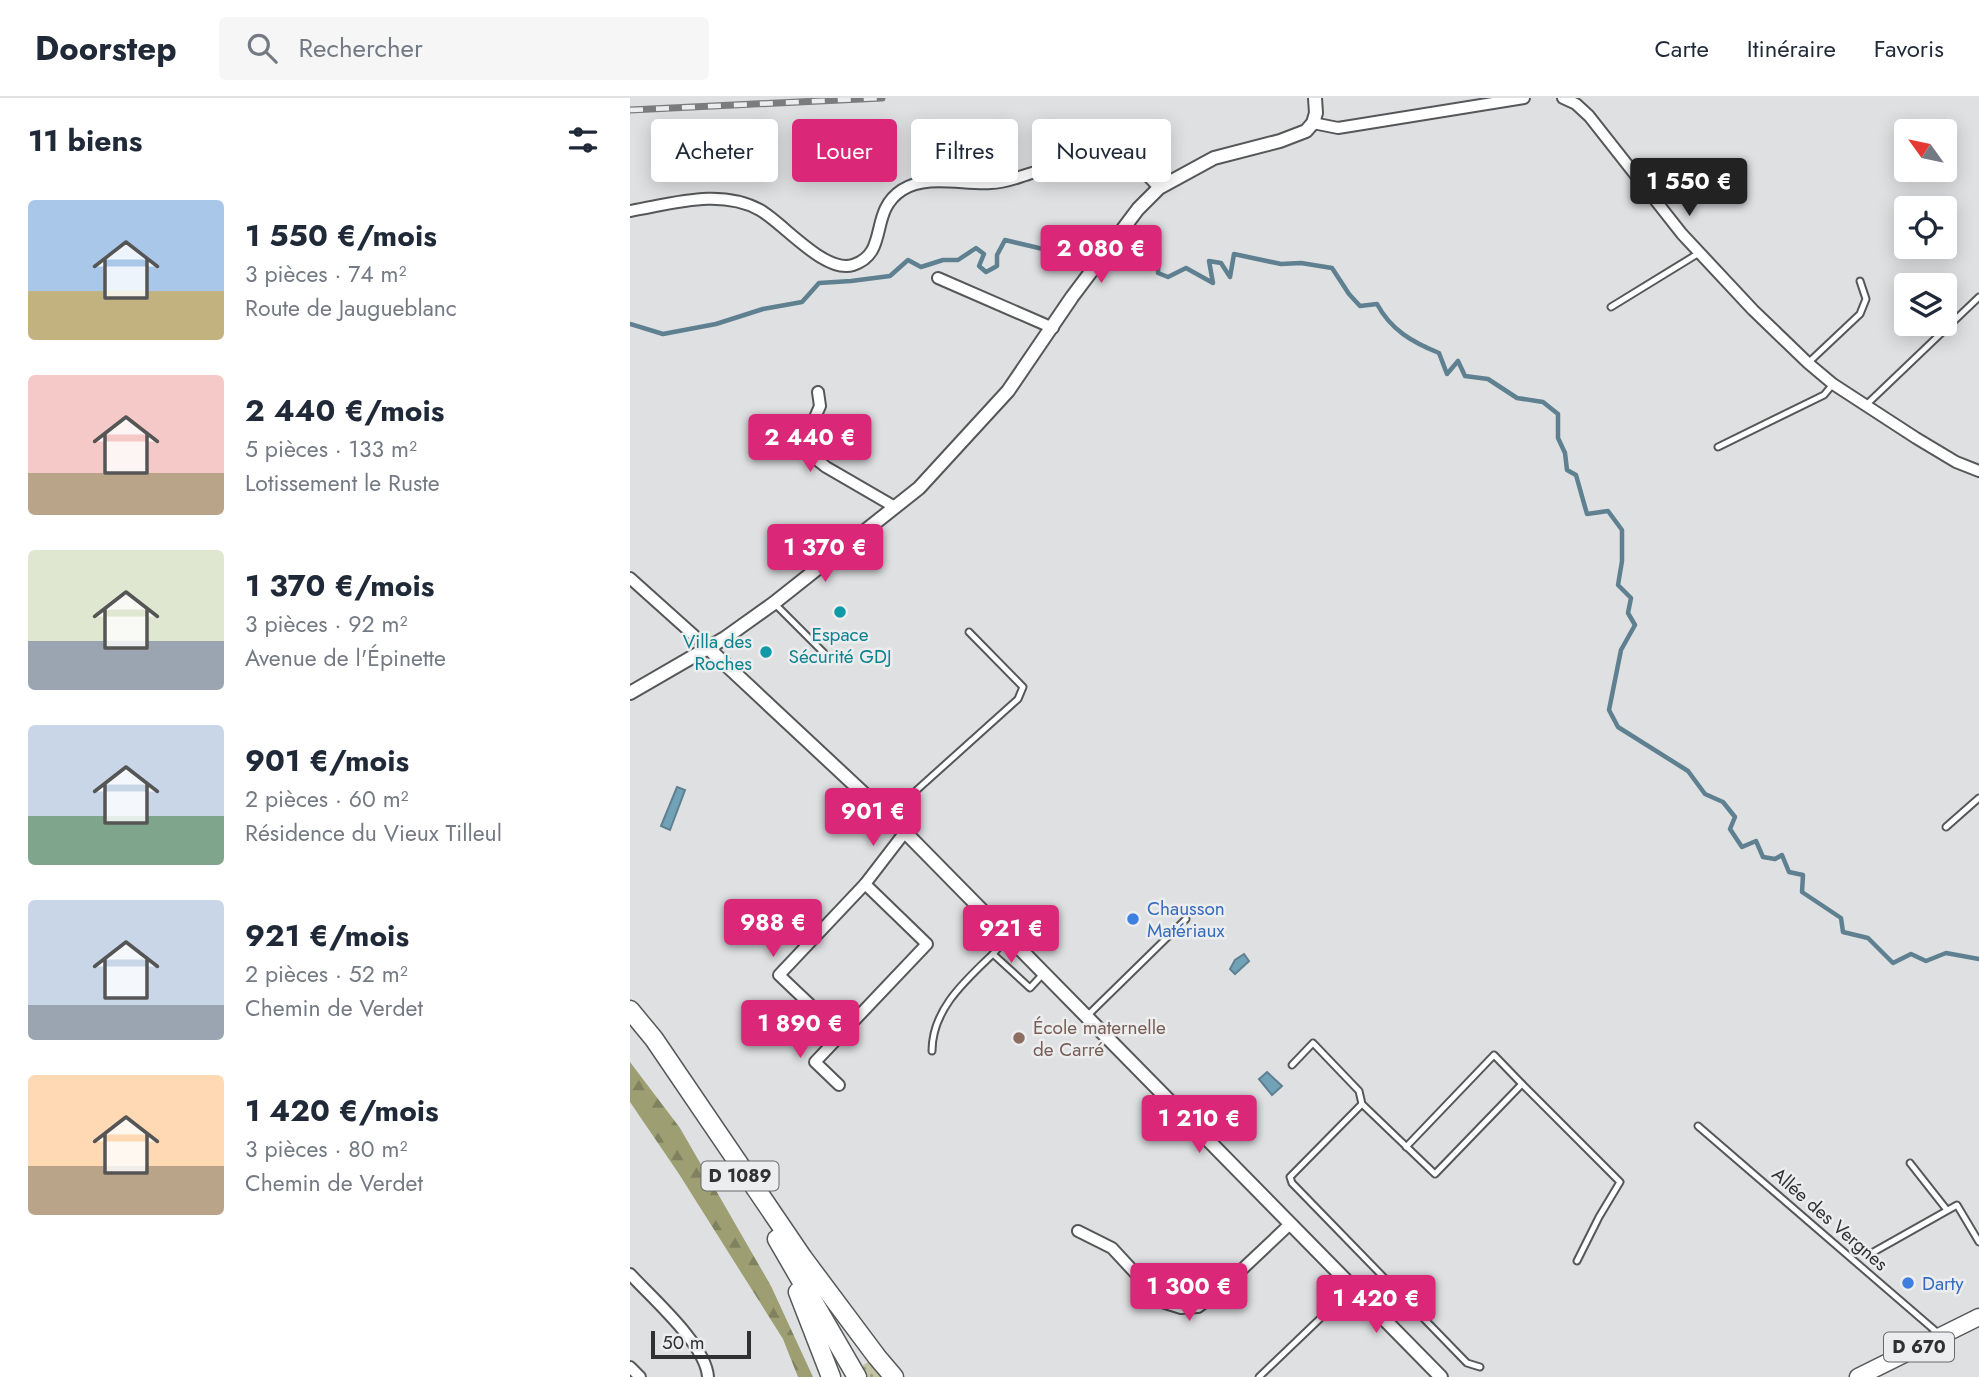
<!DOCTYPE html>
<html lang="fr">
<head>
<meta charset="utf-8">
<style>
  :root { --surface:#fff; --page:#f6f6f7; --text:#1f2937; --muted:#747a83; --line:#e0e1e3; --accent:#db2777 }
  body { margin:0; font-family:Jost,sans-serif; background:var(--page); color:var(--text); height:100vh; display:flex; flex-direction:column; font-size:26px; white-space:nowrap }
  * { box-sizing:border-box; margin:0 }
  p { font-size:23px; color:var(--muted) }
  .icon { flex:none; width:38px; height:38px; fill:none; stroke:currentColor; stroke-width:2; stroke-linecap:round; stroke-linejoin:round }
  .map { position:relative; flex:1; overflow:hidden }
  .drawer { display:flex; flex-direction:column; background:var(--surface); width:630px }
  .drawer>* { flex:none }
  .top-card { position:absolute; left:21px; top:21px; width:665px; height:63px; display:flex; gap:14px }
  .needle { width:46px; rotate:303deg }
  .controls { position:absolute; left:1264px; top:21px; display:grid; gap:14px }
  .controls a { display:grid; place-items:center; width:63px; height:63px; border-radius:7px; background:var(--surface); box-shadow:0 4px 18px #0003; font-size:35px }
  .scale { position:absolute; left:21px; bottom:18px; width:100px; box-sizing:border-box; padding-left:7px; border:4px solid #303132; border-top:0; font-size:19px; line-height:24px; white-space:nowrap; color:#303132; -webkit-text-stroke:5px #ecedef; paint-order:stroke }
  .price { position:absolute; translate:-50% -60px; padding:0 16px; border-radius:7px; background:var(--accent); color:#fff; font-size:23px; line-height:46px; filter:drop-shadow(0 2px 4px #0008) }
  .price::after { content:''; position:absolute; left:50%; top:42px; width:21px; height:16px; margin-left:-10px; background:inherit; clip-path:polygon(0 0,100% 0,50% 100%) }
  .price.current { background:#222; color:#fff }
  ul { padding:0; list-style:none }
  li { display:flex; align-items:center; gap:21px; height:175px; padding:0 28px }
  li span { display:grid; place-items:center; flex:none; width:196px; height:140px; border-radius:7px; color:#555 }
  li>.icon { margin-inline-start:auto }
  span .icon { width:84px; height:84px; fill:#fffc; stroke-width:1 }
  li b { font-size:30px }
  h2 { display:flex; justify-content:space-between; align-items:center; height:84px; padding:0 28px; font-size:30px }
  .pill { padding:0 24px; border-radius:7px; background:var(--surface); box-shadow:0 4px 18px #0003; font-size:24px; line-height:63px }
  .pill.current { background:var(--accent); color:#fff }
  header { display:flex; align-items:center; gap:42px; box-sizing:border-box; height:98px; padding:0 35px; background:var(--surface); border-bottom:2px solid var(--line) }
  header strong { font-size:33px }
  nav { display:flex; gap:38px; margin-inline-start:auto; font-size:24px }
  .search { width:490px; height:63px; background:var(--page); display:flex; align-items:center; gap:18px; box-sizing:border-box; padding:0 24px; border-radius:7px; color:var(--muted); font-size:26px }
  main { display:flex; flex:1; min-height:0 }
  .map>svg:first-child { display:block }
</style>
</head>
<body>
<header>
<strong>Doorstep</strong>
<div class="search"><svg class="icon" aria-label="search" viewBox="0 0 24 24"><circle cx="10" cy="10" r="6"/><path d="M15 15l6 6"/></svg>Rechercher</div>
<nav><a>Carte</a><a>Itinéraire</a><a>Favoris</a></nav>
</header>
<main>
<section class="drawer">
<h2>11 biens<svg class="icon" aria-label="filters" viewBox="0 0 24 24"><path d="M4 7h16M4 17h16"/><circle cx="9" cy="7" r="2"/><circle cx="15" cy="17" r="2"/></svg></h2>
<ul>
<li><span style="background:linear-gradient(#a9c7e8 65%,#c2b280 0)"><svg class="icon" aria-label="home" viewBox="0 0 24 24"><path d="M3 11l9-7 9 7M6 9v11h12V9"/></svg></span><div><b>1 550 €/mois</b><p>3 pièces · 74 m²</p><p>Route de Jaugueblanc</p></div></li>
<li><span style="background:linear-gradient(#f6c9c9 70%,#b9a48a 0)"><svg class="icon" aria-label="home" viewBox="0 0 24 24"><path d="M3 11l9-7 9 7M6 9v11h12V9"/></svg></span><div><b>2 440 €/mois</b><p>5 pièces · 133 m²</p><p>Lotissement le Ruste</p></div></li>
<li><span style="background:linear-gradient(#dfe7d0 65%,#9aa5b1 0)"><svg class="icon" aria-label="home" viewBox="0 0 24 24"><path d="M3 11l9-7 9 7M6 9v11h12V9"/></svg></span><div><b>1 370 €/mois</b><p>3 pièces · 92 m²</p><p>Avenue de l'Épinette</p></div></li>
<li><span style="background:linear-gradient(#c9d6e8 65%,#7fa58c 0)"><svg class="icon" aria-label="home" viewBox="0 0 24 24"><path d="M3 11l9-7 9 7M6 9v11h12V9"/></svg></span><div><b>901 €/mois</b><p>2 pièces · 60 m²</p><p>Résidence du Vieux Tilleul</p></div></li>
<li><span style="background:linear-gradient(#c9d6e8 75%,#9aa5b1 0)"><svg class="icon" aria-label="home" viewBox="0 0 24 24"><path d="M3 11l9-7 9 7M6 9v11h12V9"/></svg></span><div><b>921 €/mois</b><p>2 pièces · 52 m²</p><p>Chemin de Verdet</p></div></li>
<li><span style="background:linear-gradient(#ffd9b3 65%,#b9a48a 0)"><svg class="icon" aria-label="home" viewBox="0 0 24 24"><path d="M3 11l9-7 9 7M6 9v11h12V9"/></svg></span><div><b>1 420 €/mois</b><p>3 pièces · 80 m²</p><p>Chemin de Verdet</p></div></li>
</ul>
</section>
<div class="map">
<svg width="1349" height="1279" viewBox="0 0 1349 1279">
  <defs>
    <pattern id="grass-dots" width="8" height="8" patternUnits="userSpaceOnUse" patternTransform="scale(1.75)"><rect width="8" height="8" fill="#c1c3a2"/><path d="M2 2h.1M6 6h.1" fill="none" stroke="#9d9f85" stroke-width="1.8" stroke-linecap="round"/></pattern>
    <pattern id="forest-firs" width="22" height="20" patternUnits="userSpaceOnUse" patternTransform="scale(1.75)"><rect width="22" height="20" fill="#9d9f73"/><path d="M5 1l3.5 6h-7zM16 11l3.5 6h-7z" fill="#80825f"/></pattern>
  </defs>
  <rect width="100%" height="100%" fill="#dfe0e2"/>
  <path fill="url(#grass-dots)" d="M247 1259 261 1279H237L230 1269Z"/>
  <path fill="url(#forest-firs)" d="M0 964 50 1030 141 1188 183 1279H168L153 1241 49 1076 0 1004Z"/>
  <g fill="#71a2b8" stroke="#5e8090" stroke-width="2">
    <path d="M47 689 55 692 40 732 31 728Z"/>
    <path d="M614 856 619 863 605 876 600 871 605 862Z"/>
    <path d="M637 974 652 988 642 997 629 981Z"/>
  </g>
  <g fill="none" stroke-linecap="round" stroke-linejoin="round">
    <g stroke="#5e8090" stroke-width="4.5">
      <path d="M481 163 519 149 529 154 528 175 538 179 556 170 583 185 579 163 591 165 600 179 604 156 651 166 671 165 702 170 719 196 730 208 747 206C761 232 782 244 809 255L817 276 828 263 835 278 858 281 887 300 913 304 928 316V340L935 355 937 372 946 377 957 416 978 413 992 432V463L988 487 1001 500 998 515 1005 527 991 552 979 612 988 629 1058 673 1075 696 1093 704 1105 719 1100 731 1112 749 1126 743 1133 759 1145 761 1152 757 1159 774 1173 777 1172 794 1211 820 1213 834 1238 840 1263 865 1281 856 1296 863 1316 855 1349 861"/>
      <path d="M0 226 33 236 86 226 133 211 172 204 189 185 221 183 260 178 278 162 291 169 313 162H328L346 150 354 156 349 168 356 174 367 168V157L375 142 434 156 462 157"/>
    </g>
    <g stroke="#565759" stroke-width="9">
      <g id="service">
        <path d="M981 209 1069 155"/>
        <path d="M1178 265 1230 216 1236 201 1230 183"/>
        <path d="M1235 308 1349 199"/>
        <path d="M1088 349 1194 297 1203 286"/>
        <path d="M144 505 194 555"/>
        <path d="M259 717 388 601 393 589 339 534"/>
        <path d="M1316 729 1349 700"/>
        <path d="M378 839 363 856 400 890 413 876"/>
        <path d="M456 919 556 821"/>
        <path d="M302 953C302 911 336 882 364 855"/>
        <path d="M662 967 683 945 729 993 732 1006"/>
        <path d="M1068 1028 1309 1236"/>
        <path d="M776 1049 864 957 892 986"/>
        <path d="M1280 1065 1317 1112"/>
        <path d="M1240 1156 1327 1107 1349 1144"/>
        <path d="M850 1269 837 1265 662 1085 660 1079 732 1006 805 1076 892 986 990 1084 969 1119 947 1163"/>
        <path d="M629 1279 722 1190"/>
      </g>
    </g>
    <g stroke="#565759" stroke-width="14">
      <g id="minor">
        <path d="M933 0 946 6 959 18 1052 136 1123 212 1178 265 1203 286 1286 340 1326 364 1349 373"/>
        <path d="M683 25 708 30 894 0"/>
        <path d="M0 113C42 106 90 90 130 112 153 125 195 176 223 167 260 155 238 114 272 92 296 76 334 87 361 85 376 85 388 79 402 75 430 68 463 57 491 64 508 67 518 77 529 90"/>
        <path d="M308 180 423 230"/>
        <path d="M188 294 190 308 176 340 181 357 196 369 265 409"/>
        <path d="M0 480 78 550"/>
        <path d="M211 936 149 877 235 786 275 734"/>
        <path d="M209 987 185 964 297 846 235 786"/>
        <path d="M448 1133 482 1150 532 1204 551 1210 568 1209 587 1195 660 1126"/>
        <path d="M0 1176C23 1201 76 1247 78 1279"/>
        <path d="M0 1269 10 1279"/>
      </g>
    </g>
    <g stroke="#565759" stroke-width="16">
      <g id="tertiary">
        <path d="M78 550 275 734 811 1279"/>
        <path d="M0 595 95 540 144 505 289 390 378 293 442 199 508 111 529 90 584 60 650 43 676 33 683 25 686 15 685 0"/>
      </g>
    </g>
    <g stroke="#565759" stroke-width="19">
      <path id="primary" d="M1228 1279 1349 1219"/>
    </g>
    <g stroke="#565759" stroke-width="21">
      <g id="trunk">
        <path d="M0 912 24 941 173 1160 247 1259 264 1279"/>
        <path d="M147 1141 227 1279"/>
        <path d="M168 1194 201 1279"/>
      </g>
    </g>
    <use href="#service" stroke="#fff" stroke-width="5"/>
    <use href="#minor" stroke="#fff" stroke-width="10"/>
    <use href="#tertiary" stroke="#fff" stroke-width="12"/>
    <use href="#primary" stroke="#fff" stroke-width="16"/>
    <use href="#trunk" stroke="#fff" stroke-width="18"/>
    <g stroke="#7b7c7d" stroke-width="7">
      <path id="rail" d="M0 12 252 0"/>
    </g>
    <use href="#rail" stroke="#ecedef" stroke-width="4.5" stroke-dasharray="13" stroke-linecap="butt"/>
  </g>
  <g fill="#0f9aa8" stroke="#ecedef" stroke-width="2.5">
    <circle cx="210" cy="514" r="7"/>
    <circle cx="136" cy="554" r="7"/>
  </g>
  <g fill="#3f7fe0" stroke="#ecedef" stroke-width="2.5">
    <circle cx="503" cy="821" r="7"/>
    <circle cx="1278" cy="1185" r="7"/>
  </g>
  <circle fill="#8d6e63" stroke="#ecedef" stroke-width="2.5" cx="389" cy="940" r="7"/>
  <g text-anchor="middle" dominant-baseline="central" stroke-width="5" stroke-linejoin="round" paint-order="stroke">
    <g fill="#ecedef" stroke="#68696b" stroke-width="2">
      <rect x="71.5" y="1063.5" width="77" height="29" rx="5"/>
      <rect x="1254" y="1234.5" width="70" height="29" rx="5"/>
    </g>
    <g font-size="18" font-weight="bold" fill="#303132">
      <text x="110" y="1078">D 1089</text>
      <text x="1289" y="1249">D 670</text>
    </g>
    <g font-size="19" fill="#0d838f" stroke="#ecedef">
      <text x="210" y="536">Espace<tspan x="210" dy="22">Sécurité GDJ</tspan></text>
      <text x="122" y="543" text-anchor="end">Villa des<tspan x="122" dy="22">Roches</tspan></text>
    </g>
    <g font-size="19" fill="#366cbe" stroke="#ecedef" text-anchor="start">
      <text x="517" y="810">Chausson<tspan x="517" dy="22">Matériaux</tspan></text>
      <text x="1292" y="1185">Darty</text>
    </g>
    <g font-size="19" fill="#785e54" stroke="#ecedef" text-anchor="start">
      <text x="403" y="929">École maternelle<tspan x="403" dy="22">de Carré</tspan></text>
    </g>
    <g font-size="19" fill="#303132" stroke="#ecedef">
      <text transform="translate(1200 1121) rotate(41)">Allée des Vergnes</text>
    </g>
  </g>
</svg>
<div class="controls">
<a><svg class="needle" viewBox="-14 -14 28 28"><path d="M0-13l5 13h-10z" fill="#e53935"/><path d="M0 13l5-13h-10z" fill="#747a83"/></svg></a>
<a><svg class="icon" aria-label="locate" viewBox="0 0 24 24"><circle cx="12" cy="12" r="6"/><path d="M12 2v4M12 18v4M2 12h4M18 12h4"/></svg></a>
<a><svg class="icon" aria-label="layers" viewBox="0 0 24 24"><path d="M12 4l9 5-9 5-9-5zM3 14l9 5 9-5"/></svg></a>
</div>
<div class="scale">50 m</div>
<b class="price current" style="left:1059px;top:120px">1 550 €</b>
<b class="price" style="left:471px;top:187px">2 080 €</b>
<b class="price" style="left:180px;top:376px">2 440 €</b>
<b class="price" style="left:195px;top:486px">1 370 €</b>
<b class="price" style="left:243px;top:750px">901 €</b>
<b class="price" style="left:143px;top:861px">988 €</b>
<b class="price" style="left:381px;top:867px">921 €</b>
<b class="price" style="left:170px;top:962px">1 890 €</b>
<b class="price" style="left:569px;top:1057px">1 210 €</b>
<b class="price" style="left:559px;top:1225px">1 300 €</b>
<b class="price" style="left:746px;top:1237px">1 420 €</b>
<div class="top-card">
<a class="pill">Acheter</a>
<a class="pill current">Louer</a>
<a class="pill">Filtres</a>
<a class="pill">Nouveau</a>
</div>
</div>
</main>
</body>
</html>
